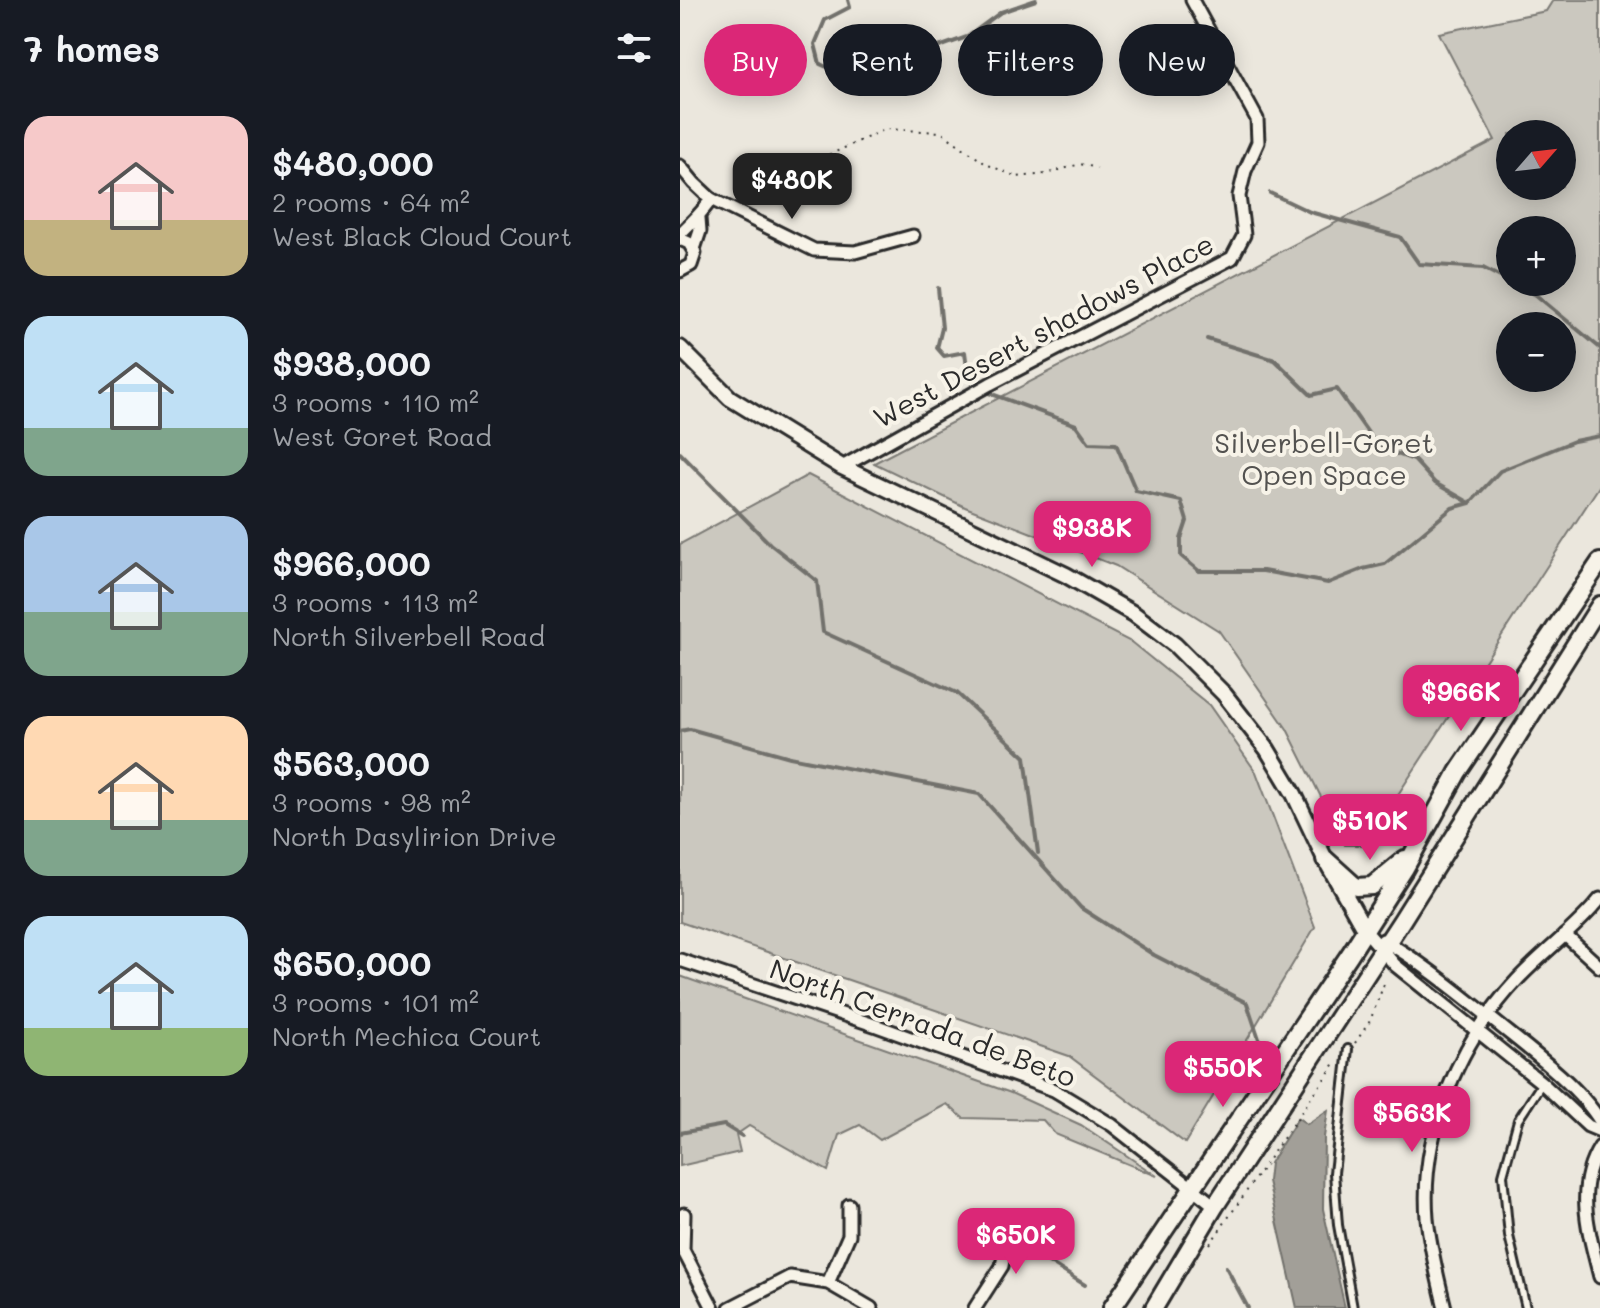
<!DOCTYPE html>
<html lang="en">
<head>
<meta charset="utf-8">
<style>
  :root { --surface:#171b24; --page:#20242c; --text:#f1f3f6; --muted:#9ea1a6; --accent:#db2777 }
  body { margin:0; font-family:Mali,sans-serif; background:var(--page); color:var(--text); height:100vh; display:flex; flex-direction:column; font-size:30px; white-space:nowrap }
  * { box-sizing:border-box; margin:0 }
  p { font-size:26px; color:var(--muted) }
  .icon { flex:none; width:44px; height:44px; fill:none; stroke:currentColor; stroke-width:2; stroke-linecap:round; stroke-linejoin:round }
  .map { position:relative; flex:1; overflow:hidden }
  .drawer { display:flex; flex-direction:column; background:var(--surface); width:680px }
  .drawer>* { flex:none }
  .banner { position:absolute; left:24px; top:24px; width:760px; height:72px; display:flex; gap:16px }
  .needle { width:52px; rotate:62deg }
  .buttons { position:absolute; left:816px; top:120px; display:grid; gap:16px }
  .buttons a { display:grid; place-items:center; width:80px; height:80px; border-radius:50%; background:var(--surface); box-shadow:0 4px 20px #0003; font-size:40px }
  .price { position:absolute; translate:-50% -68px; padding:0 18px; border-radius:16px; background:var(--accent); color:#fff; font-size:26px; line-height:52px; filter:drop-shadow(0 2px 4px #0008) }
  .price::after { content:''; position:absolute; left:50%; top:48px; width:24px; height:18px; margin-left:-12px; background:inherit; clip-path:polygon(0 0,100% 0,50% 100%) }
  .price.on { background:#222; color:#fff }
  ul { padding:0; list-style:none }
  li { display:flex; align-items:center; gap:24px; height:200px; padding:0 24px }
  li span { display:grid; place-items:center; flex:none; width:224px; height:160px; border-radius:24px; color:#555 }
  li>.icon { margin-inline-start:auto }
  span .icon { width:96px; height:96px; fill:#fffc; stroke-width:1 }
  li b { font-size:34px }
  h2 { display:flex; justify-content:space-between; align-items:center; height:96px; padding:0 24px; font-size:34px }
  .tag { padding:0 28px; border-radius:36px; background:var(--surface); box-shadow:0 4px 20px #0003; font-size:28px; line-height:72px }
  .tag.on { background:var(--accent); color:#fff }
  main { display:flex; flex:1; min-height:0 }
  .map>svg:first-child { display:block }
</style>
</head>
<body>
<main>
<section class="drawer">
<h2>7 homes<svg class="icon" aria-label="filters" viewBox="0 0 24 24"><path d="M4 7h16M4 17h16"/><circle cx="9" cy="7" r="2"/><circle cx="15" cy="17" r="2"/></svg></h2>
<ul>
<li><span style="background:linear-gradient(#f6c9c9 65%,#c2b280 0)"><svg class="icon" aria-label="home" viewBox="0 0 24 24"><path d="M3 11l9-7 9 7M6 9v11h12V9"/></svg></span><div><b>$480,000</b><p>2 rooms · 64 m²</p><p>West Black Cloud Court</p></div></li>
<li><span style="background:linear-gradient(#bfe0f5 70%,#7fa58c 0)"><svg class="icon" aria-label="home" viewBox="0 0 24 24"><path d="M3 11l9-7 9 7M6 9v11h12V9"/></svg></span><div><b>$938,000</b><p>3 rooms · 110 m²</p><p>West Goret Road</p></div></li>
<li><span style="background:linear-gradient(#a9c7e8 60%,#7fa58c 0)"><svg class="icon" aria-label="home" viewBox="0 0 24 24"><path d="M3 11l9-7 9 7M6 9v11h12V9"/></svg></span><div><b>$966,000</b><p>3 rooms · 113 m²</p><p>North Silverbell Road</p></div></li>
<li><span style="background:linear-gradient(#ffd9b3 65%,#7fa58c 0)"><svg class="icon" aria-label="home" viewBox="0 0 24 24"><path d="M3 11l9-7 9 7M6 9v11h12V9"/></svg></span><div><b>$563,000</b><p>3 rooms · 98 m²</p><p>North Dasylirion Drive</p></div></li>
<li><span style="background:linear-gradient(#bfe0f5 70%,#8fb573 0)"><svg class="icon" aria-label="home" viewBox="0 0 24 24"><path d="M3 11l9-7 9 7M6 9v11h12V9"/></svg></span><div><b>$650,000</b><p>3 rooms · 101 m²</p><p>North Mechica Court</p></div></li>
</ul>
</section>
<div class="map">
<svg width="920" height="1308" viewBox="0 0 920 1308">
  <rect width="100%" height="100%" fill="#ebe7dd"/>
  <filter id="ink" filterUnits="userSpaceOnUse"><feTurbulence type="fractalNoise" baseFrequency=".0125" numOctaves="2"/><feDisplacementMap in="SourceGraphic" scale="16" xChannelSelector="R" yChannelSelector="G"/><feConvolveMatrix kernelMatrix="1 2 1 2 8 2 1 2 1" color-interpolation-filters="sRGB"/></filter>
  <g filter="url(#ink)">
    <g fill="#cbc8bf" stroke="#7b7a75" stroke-width="2" fill-rule="evenodd">
      <path d="M873 0H920V485L685 845H665L607 729 539 631 436 566 285 507 194 463 815 140 759 33 866 11ZM830 134H882V186H830ZM830 230H882V282H830ZM830 326H882V378H830Z"/>
      <path d="M128 475 451 642 529 705 576 772 635 927 505 1143 389 1056 0 922V544Z"/>
      <path d="M0 976 331 1093 401 1125 477 1176 375 1134 363 1120 283 1118 267 1104 200 1140 180 1125 159 1135 148 1171 69 1126 56 1135 60 1152 0 1166Z"/>
    </g>
    <path fill="#a29f98" stroke="#72716c" stroke-width="2" d="M648 1110 644 1137 643 1209 665 1308H617L588 1181 590 1163 618 1118 627 1124Z"/>
    <g fill="none" stroke-linecap="round" stroke-linejoin="round">
      <g stroke="#72716c" stroke-width="4">
        <path d="M168 0 170 7 145 20 135 44 140 64 172 78 287 37 321 12 356 0"/>
        <path d="M590 193 630 212 720 237 739 264 803 268 830 282"/>
        <path d="M831 282 856 295 920 348"/>
        <path d="M258 288 262 328 257 348 264 356 285 352 288 376 297 380"/>
        <path d="M527 339 595 360 631 395 657 389 698 447 734 460 755 483 790 503"/>
        <path d="M309 393 396 425 409 443 436 444 456 491 501 501 507 521 501 539V556L519 571H583L648 583 683 569 705 564 772 508 790 503 820 471 894 441 920 436"/>
        <path d="M0 453 90 544 137 581 143 632 277 693 345 757 358 853"/>
        <path d="M0 731 10 729 110 757 299 794 401 908 474 955 567 1003 584 1054"/>
        <path d="M0 1133 44 1125 62 1136"/>
        <path d="M356 1254 405 1285"/>
        <path d="M546 1267 568 1308"/>
      </g>
      <g stroke="#2b2b2b" stroke-width="12">
        <g id="service">
          <path d="M668 1049 654 1173 658 1225 673 1308"/>
          <path d="M846 1308 829 1236 823 1175 838 1120 862 1083"/>
        </g>
      </g>
      <g stroke="#2b2b2b" stroke-width="17">
        <g id="minor">
          <path d="M0 166 14 183 31 199 134 250 175 252 233 236"/>
          <path d="M0 234C12 221 21 215 31 199"/>
          <path d="M0 239 9 243 15 253 11 265 0 271"/>
          <path d="M14 249 20 231 19 218"/>
          <path d="M162 467 310 384 552 258 564 235 559 196 565 171 578 142 577 119 512 0"/>
          <path d="M685 930 715 965 862 1083 908 1126 920 1131"/>
          <path d="M885 935 920 967"/>
          <path d="M703 940C740 961 775 990 808 1016 843 1045 897 1083 920 1121"/>
          <path d="M0 960 197 1026 374 1090 432 1125 535 1206"/>
          <path d="M920 1147C894 1188 909 1233 920 1277"/>
          <path d="M4 1214 3 1250 33 1308"/>
          <path d="M148 1283 169 1235V1205"/>
          <path d="M50 1308 110 1277 148 1283 191 1308"/>
          <path d="M295 1308 322 1266 330 1225"/>
          <path d="M765 1308C758 1279 750 1248 747 1218 740 1133 779 1042 837 980 863 952 896 929 920 899"/>
        </g>
      </g>
      <g stroke="#2b2b2b" stroke-width="20">
        <path id="tertiary" d="M0 348 50 398 162 467 386 575 454 614 495 645 544 694 587 749 614 794 645 859 685 930"/>
      </g>
      <g stroke="#2b2b2b" stroke-width="22">
        <g id="secondary">
          <path d="M645 859 676 887 692 886 725 859"/>
          <path d="M432 1308 670 954 725 868 778 772 920 562"/>
          <path d="M474 1308 535 1206 722 920 920 605"/>
        </g>
      </g>
      <g stroke="#2b2b2b" stroke-width="2" stroke-dasharray="2 6" stroke-linecap="butt">
        <path d="M57 198 83 175 153 153 206 129 261 132 306 164 337 177 366 174 400 164 417 168"/>
        <path d="M675 1043 690 1021 704 984"/>
        <path d="M530 1244 656 1062"/>
      </g>
      <use href="#service" stroke="#f7f3e8" stroke-width="6"/>
      <use href="#minor" stroke="#f7f3e8" stroke-width="11"/>
      <use href="#tertiary" stroke="#f7f3e8" stroke-width="14"/>
      <use href="#secondary" stroke="#f7f3e8" stroke-width="16"/>
    </g>
  </g>
  <g text-anchor="middle" dominant-baseline="central" stroke-width="8" stroke-linejoin="round" paint-order="stroke">
    <g font-size="28" fill="#2b2b2b" stroke="#f7f3e8">
      <text transform="translate(363 330) rotate(-28)">West Desert shadows Place</text>
      <text transform="translate(243 1022) rotate(20)">North Cerrada de Beto</text>
    </g>
    <g font-size="28" fill="#535250" stroke="#f7f3e8">
      <text x="644" y="442">Silverbell-Goret<tspan x="644" dy="32">Open Space</tspan></text>
    </g>
  </g>
</svg>
<div class="buttons">
<a><svg class="needle" viewBox="-14 -14 28 28"><path d="M0-13l5 13h-10z" fill="#e53935"/><path d="M0 13l5-13h-10z" fill="#9ea1a6"/></svg></a>
<a>+</a>
<a>−</a>
</div>
<b class="price on" style="left:112px;top:221px">$480K</b>
<b class="price" style="left:412px;top:569px">$938K</b>
<b class="price" style="left:781px;top:733px">$966K</b>
<b class="price" style="left:690px;top:862px">$510K</b>
<b class="price" style="left:543px;top:1109px">$550K</b>
<b class="price" style="left:732px;top:1154px">$563K</b>
<b class="price" style="left:336px;top:1276px">$650K</b>
<div class="banner">
<a class="tag on">Buy</a>
<a class="tag">Rent</a>
<a class="tag">Filters</a>
<a class="tag">New</a>
</div>
</div>
</main>
</body>
</html>
